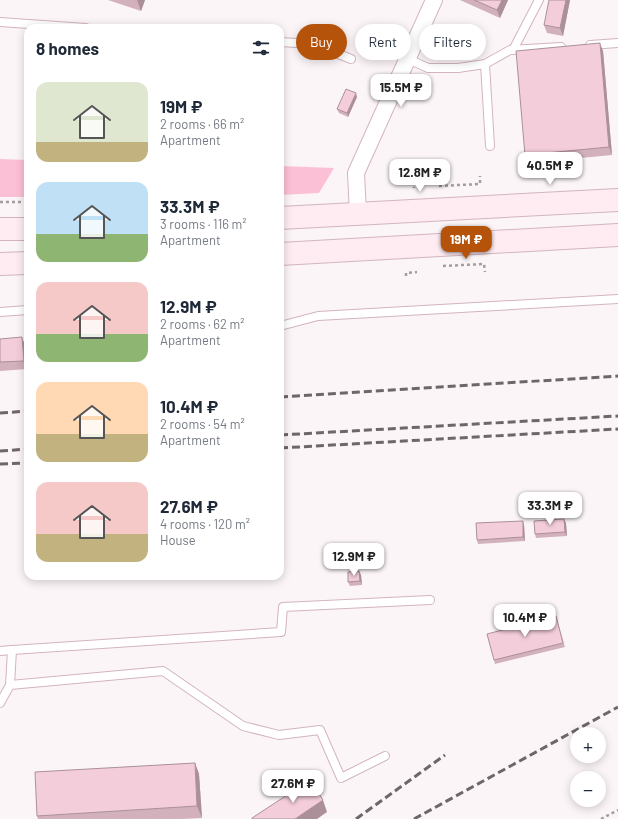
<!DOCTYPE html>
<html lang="en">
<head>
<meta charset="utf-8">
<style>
  :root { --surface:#fff; --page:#f6f6f7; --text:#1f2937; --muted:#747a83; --accent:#b45309 }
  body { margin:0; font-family:Barlow,sans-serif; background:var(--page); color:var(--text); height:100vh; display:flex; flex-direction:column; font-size:15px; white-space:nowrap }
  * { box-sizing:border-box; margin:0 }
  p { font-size:13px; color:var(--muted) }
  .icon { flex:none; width:22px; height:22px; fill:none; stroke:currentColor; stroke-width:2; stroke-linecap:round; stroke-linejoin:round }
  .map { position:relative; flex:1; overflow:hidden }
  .side { position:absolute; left:24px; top:24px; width:260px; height:556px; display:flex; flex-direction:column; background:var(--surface); border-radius:12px; box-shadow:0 2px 10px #0003 }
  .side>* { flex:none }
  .banner { position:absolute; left:296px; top:24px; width:262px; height:36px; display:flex; gap:8px }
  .buttons { position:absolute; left:570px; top:727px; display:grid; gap:8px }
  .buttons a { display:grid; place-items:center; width:36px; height:36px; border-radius:50%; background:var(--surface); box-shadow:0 2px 10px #0003; font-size:20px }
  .price { position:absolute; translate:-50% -34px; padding:0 9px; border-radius:8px; background:#fff; color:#222; font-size:13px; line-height:26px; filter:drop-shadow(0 1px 2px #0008) }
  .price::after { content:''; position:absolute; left:50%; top:24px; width:12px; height:9px; margin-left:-6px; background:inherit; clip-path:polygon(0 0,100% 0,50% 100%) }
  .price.current { background:var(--accent); color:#fff }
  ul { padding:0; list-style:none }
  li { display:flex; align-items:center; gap:12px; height:100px; padding:0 12px }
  li span { display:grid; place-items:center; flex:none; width:112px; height:80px; border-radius:12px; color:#555 }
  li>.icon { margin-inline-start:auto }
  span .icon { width:48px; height:48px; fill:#fffc; stroke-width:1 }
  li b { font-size:17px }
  h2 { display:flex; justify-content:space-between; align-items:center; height:48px; padding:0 12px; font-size:17px }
  .pill { padding:0 14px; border-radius:18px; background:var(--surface); box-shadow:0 2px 10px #0003; font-size:14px; line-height:36px }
  .pill.current { background:var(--accent); color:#fff }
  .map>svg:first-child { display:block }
</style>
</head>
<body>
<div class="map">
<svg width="618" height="819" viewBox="0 0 618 819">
  <rect width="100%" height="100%" fill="#fcf5f7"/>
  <g fill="#fcc0d6">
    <path d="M0 159 28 160V197H0Z"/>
    <path d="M280 166 334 168 319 193 280 195Z"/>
  </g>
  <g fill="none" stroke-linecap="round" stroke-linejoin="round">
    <g stroke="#d3b4bf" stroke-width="10">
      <g id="service">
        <path d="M0 22 86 28"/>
        <path d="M280 42 314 44 351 59"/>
        <path d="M590 45 618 43"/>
        <path d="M513 50 539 0"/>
        <path d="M408 59 428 68H458L485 64 490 146"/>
        <path d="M485 64 510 50 561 47"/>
        <path d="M0 312 28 310"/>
        <path d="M280 326 318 316 618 299"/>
        <path d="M12 650 281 632 283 607 430 600"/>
        <path d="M0 651 12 650 10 685"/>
        <path d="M0 703 10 685 163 671 243 726 279 735 320 730 341 778 385 756"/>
      </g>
    </g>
    <g stroke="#d3b4bf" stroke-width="18">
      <path id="minor" d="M358 214 356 173 434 0"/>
    </g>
    <g stroke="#d3b4bf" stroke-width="24">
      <g id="secondary">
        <path d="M280 218 618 200"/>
        <path d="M0 229H28"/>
        <path d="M280 254 618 235"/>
        <path d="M0 264 28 263"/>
      </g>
    </g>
    <g stroke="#a49c9f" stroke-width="2.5" stroke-dasharray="3 3" stroke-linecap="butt">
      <path d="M413 181 414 188"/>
      <path d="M439 186 480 184V176"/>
      <path d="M0 202H28"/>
      <path d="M443 266 484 264 485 272"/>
      <path d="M406 276V273L417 272"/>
      <path d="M601 819 618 810"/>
    </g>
    <use href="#service" stroke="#fff" stroke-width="8"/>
    <use href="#minor" stroke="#fff" stroke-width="16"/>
    <use href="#secondary" stroke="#feecf2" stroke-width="22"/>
    <g stroke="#6f6669" stroke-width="3" stroke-dasharray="8 4" stroke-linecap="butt">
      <path d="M280 397 618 376"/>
      <path d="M0 413 28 411"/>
      <path d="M280 435 618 416"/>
      <path d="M280 448 618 429"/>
      <path d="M0 451 28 449"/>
      <path d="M0 464 28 463"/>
      <path d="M356 819 445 755"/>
      <path d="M414 819 618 707"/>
    </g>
  </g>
  <g fill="#d2b0bc">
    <path d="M108 0H145L141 11Z"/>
    <path d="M460 0H508L500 18Z"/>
    <path d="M570 0 563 36 547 33 544 25Z"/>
    <path d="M603 51 612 155 528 163 525 155Z"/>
    <path d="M357 97 348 117 339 113 337 109Z"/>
    <path d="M0 339 25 345 27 369 0 371Z"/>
    <path d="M564 519 566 523 567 536 536 538 535 534Z"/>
    <path d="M524 525 525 541 478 544 477 540Z"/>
    <path d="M359 571 361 575 362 585 350 586 348 582Z"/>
    <path d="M556 616 565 647 495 664 494 660Z"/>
    <path d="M195 763 199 774 202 818 182 819H38L37 816Z"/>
  </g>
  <g fill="#ab9099">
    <path d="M137 0H145L141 11Z"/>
    <path d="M502 0H508L500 18 497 10Z"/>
    <path d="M566 0H570L563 36 560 28Z"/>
    <path d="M600 43 603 51 612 155 609 147Z"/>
    <path d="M356 93 357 97 348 117 347 113Z"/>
    <path d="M22 337 25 345 27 369 24 361Z"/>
    <path d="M564 519 566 523 567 536 565 532Z"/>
    <path d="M523 521 524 525 525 541 523 537Z"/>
    <path d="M359 571 361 575 362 585 360 581Z"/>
    <path d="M195 763 199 774 202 818 197 806Z"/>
    <path d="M323 800 327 812 317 819H295Z"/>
  </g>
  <g fill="#f4cddb" stroke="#ab9099">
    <path d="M474 0H502L497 10Z"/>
    <path d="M549 0H566L560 28 544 25Z"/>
    <path d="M600 43 609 147 525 155 516 51Z"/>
    <path d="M346 89 356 93 347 113 337 109Z"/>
    <path d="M22 337 24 361 0 362V339Z"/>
    <path d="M564 519 565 532 535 534 534 521Z"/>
    <path d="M523 521V537L477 540 476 523Z"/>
    <path d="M359 571 360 581 348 582V572Z"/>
    <path d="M556 616 563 643 494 660 487 634Z"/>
    <path d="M195 763 197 806 37 816 35 772Z"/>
    <path d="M310 780 323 800 295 819H252V818Z"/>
  </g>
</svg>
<div class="buttons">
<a>+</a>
<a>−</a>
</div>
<b class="price" style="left:401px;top:108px">15.5M ₽</b>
<b class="price" style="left:550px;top:186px">40.5M ₽</b>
<b class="price" style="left:420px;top:193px">12.8M ₽</b>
<b class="price current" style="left:466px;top:260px">19M ₽</b>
<b class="price" style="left:550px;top:526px">33.3M ₽</b>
<b class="price" style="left:354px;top:577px">12.9M ₽</b>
<b class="price" style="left:525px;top:638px">10.4M ₽</b>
<b class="price" style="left:293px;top:804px">27.6M ₽</b>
<div class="banner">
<a class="pill current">Buy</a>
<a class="pill">Rent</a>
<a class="pill">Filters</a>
</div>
<section class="side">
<h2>8 homes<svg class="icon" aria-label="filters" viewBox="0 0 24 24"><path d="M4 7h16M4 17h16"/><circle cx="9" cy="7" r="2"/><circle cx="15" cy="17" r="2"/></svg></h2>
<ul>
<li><span style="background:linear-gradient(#dfe7d0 75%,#c2b280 0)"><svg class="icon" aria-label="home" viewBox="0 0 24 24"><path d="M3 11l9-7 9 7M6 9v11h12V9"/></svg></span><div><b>19M ₽</b><p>2 rooms · 66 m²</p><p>Apartment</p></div></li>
<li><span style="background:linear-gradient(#bfe0f5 65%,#8fb573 0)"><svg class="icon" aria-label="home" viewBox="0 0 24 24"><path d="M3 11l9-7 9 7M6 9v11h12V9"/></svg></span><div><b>33.3M ₽</b><p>3 rooms · 116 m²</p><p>Apartment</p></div></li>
<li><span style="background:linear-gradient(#f6c9c9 65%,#8fb573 0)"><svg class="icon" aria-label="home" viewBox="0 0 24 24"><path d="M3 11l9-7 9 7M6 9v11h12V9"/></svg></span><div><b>12.9M ₽</b><p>2 rooms · 62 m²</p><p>Apartment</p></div></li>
<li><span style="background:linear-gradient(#ffd9b3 65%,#c2b280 0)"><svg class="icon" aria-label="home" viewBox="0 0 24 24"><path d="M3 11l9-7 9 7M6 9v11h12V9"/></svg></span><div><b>10.4M ₽</b><p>2 rooms · 54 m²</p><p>Apartment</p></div></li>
<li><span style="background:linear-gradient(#f6c9c9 65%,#c2b280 0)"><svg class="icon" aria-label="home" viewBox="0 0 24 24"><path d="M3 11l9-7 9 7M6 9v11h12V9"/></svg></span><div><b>27.6M ₽</b><p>4 rooms · 120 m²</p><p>House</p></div></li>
</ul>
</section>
</div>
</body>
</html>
